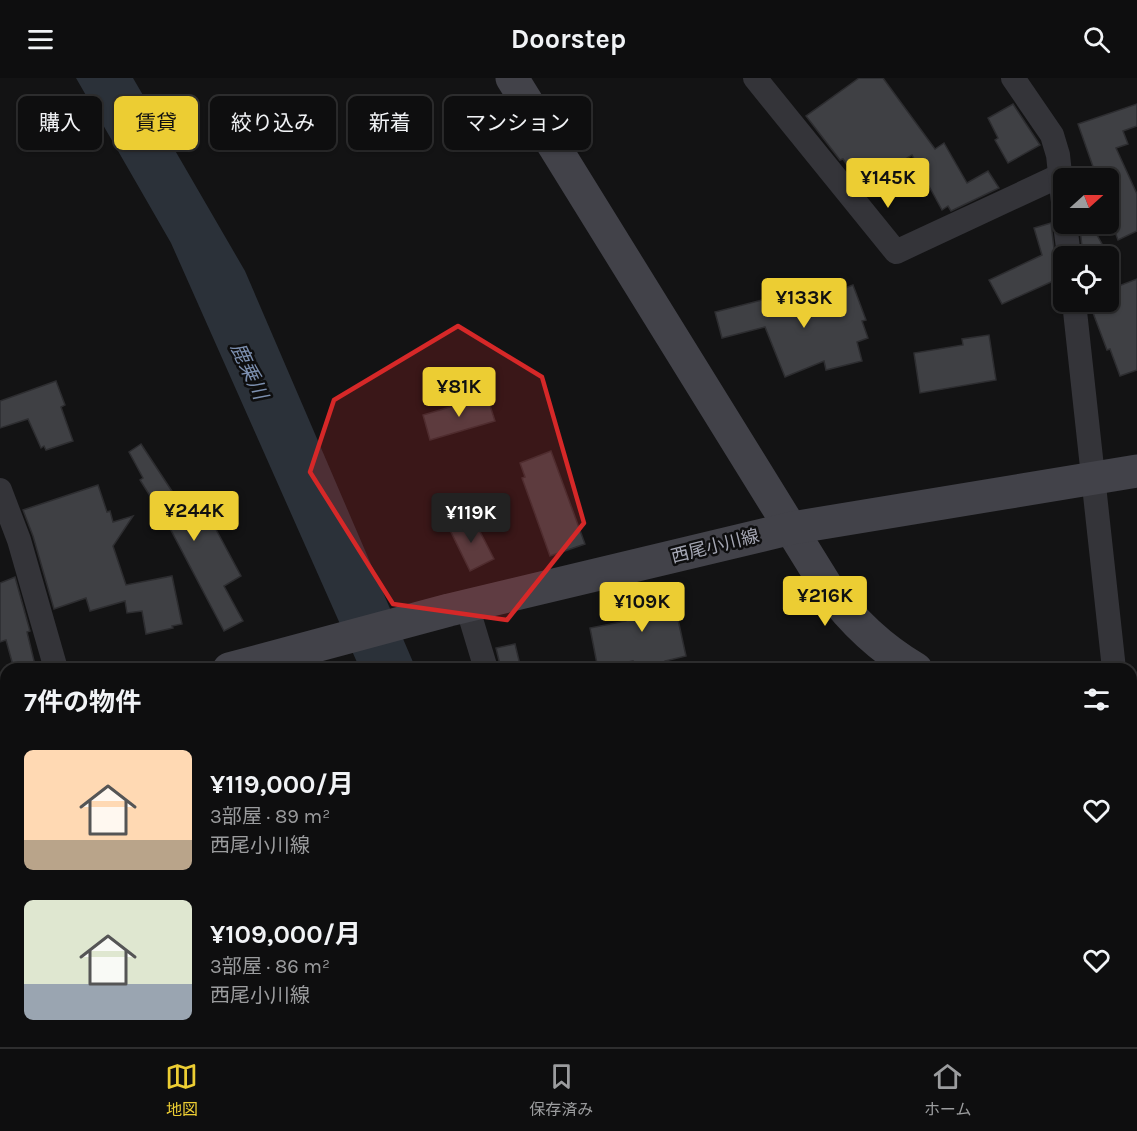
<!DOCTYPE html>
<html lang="ja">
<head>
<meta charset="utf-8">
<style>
  :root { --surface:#0e0e0f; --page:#1c1c1d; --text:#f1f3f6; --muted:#9b9c9e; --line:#2e2e2f; --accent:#eccd33 }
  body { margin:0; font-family:Karla,"Noto Sans JP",sans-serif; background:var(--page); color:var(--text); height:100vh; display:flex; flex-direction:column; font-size:22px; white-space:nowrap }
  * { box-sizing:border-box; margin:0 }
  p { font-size:20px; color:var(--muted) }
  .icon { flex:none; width:33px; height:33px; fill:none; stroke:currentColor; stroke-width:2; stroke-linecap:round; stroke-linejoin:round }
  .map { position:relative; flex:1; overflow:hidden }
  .side { position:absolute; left:0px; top:585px; width:1137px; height:384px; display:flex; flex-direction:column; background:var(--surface); border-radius:18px 18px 0 0; box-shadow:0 2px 4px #0004,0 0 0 2px var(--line) }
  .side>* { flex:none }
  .banner { position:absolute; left:18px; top:18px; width:600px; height:54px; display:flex; gap:12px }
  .needle { width:39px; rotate:69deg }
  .fabs { position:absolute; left:1053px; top:90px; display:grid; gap:12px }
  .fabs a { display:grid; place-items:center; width:66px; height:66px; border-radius:9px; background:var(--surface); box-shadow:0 2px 4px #0004,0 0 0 2px var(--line); font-size:30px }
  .price { position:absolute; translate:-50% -51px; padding:0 14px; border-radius:6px; background:var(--accent); color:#111; font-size:20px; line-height:39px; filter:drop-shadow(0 2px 3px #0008) }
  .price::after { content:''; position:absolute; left:50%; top:36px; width:18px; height:14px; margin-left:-9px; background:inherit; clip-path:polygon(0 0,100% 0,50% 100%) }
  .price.active { background:#222; color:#fff }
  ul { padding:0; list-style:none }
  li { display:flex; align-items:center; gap:18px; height:150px; padding:0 24px }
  li span { display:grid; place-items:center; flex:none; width:168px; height:120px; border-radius:9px; color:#555 }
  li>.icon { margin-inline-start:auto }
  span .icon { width:72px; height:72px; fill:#fffc; stroke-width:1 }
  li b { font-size:26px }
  h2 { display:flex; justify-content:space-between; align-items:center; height:72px; padding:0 24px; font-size:26px }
  .tag { padding:0 21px; border-radius:9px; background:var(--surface); box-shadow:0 2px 4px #0004,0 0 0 2px var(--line); font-size:21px; line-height:54px }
  .tag.active { background:var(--accent); color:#111 }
  header { display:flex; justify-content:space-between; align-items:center; height:78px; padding:0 24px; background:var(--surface); font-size:27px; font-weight:700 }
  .tabs { display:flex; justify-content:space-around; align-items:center; height:84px; border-top:2px solid var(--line); background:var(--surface); font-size:16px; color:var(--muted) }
  .tabs a { display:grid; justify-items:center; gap:3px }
  .tabs .active { color:var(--accent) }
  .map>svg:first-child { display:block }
</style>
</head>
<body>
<header><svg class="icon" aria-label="menu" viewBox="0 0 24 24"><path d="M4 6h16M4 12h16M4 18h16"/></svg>Doorstep<svg class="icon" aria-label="search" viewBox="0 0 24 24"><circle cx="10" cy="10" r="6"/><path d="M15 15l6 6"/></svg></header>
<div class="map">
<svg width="1137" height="969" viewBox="0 0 1137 969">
  <rect width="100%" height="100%" fill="#131314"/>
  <g fill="#2b3139">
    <path d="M76 0H133L245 193 416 591H360L171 165Z"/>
    <path d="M625 963H687L692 969H630Z"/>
  </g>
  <g fill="#3f4044" stroke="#2d2d30" stroke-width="1.5">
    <path d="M859 0H883L935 71 944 65 967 105 988 93 999 110 951 133 948 128 942 132 912 77 863 107 860 106 843 81 840 82 806 38Z"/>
    <path d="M1013 26 1040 67 1008 85 995 62 998 60 988 40Z"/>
    <path d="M1137 26V48L1123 53 1128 66 1116 70 1137 116V153L1118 162 1108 135V100H1097L1078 46Z"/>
    <path d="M1051 145 1055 180 1062 199 1002 226 989 202 1042 177 1034 150Z"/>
    <path d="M1091 146 1103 168 1083 177 1080 151Z"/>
    <path d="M1137 201V292L1120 298 1110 271 1107 272 1089 224H1108V212Z"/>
    <path d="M853 207 866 242 862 243 868 260 857 264 862 283 826 292 824 283 785 299 765 249 722 260 715 234 785 216 789 231Z"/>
    <path d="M989 257 996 302 920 315 914 275 963 267 962 261Z"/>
    <path d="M56 303 65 327 61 329 73 363 46 372 44 368 41 370 28 341 0 350V323Z"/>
    <path d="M487 318 495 343 430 362 423 337Z"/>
    <path d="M141 366 183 430 188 428 193 438 205 431 241 498 224 508 243 543 224 553 154 420 152 421 140 402 143 400 129 374Z"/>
    <path d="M551 373 585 466 550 478 522 400 525 399 520 385Z"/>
    <path d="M98 407 107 434 110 433 113 444 133 438 113 468 126 507 172 498 182 546 172 548 173 550 146 556 142 533 127 535 125 523 90 533 86 520 54 531 33 458 23 432Z"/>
    <path d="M472 438 494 481 470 493 449 450Z"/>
    <path d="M15 499 30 553 27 554 36 591H14L6 562 0 564V505Z"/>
    <path d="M670 505 686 578 665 583 667 591H635L633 583 598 591 590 550 626 543 623 527 641 523 639 511Z"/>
    <path d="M515 566 521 591H501L496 570Z"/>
  </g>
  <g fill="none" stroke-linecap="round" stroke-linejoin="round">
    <g stroke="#343439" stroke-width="24">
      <path d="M755 0 896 174 1059 98"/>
      <path d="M1013 0 1052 57 1058 77 1064 133"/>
      <path d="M1065 146 1069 178"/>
      <path d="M1074 224 1114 591"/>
      <path d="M0 412 19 462 56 591"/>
      <path d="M467 528 486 591"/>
      <path d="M0 870 6 874"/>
      <path d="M134 963 142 969"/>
      <path d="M763 963 768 969"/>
      <path d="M1125 963V969"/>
      <path d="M34 969 35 963"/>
    </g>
    <g stroke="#424249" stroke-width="33">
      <path d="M512 0 827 509C851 542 880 570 916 591"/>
      <path d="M229 591 449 532 792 450 1137 393"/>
      <path d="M1131 642 1137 643"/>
      <path d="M0 653 6 651"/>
    </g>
  </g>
  <path fill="#d62828" fill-opacity="0.2" stroke="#d62828" stroke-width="4.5" stroke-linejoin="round" d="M458 248 542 299 584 445 507 542 393 526 310 394 334 322Z"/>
  <g text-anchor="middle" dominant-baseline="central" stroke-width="5" stroke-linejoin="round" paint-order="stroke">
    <g font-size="18" fill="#a5a7b4" stroke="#0e0e0f">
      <text transform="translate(715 468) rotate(-14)">西尾小川線</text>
    </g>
    <g font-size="20" font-style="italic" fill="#7c8faf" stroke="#0e0e0f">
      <text transform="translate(249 293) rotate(65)">鹿乗川</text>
    </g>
  </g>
</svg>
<div class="fabs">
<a><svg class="needle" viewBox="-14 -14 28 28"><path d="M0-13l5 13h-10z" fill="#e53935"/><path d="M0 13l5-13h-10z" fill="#9b9c9e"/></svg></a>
<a><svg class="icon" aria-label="locate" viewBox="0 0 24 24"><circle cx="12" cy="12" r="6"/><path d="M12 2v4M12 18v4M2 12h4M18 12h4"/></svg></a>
</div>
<b class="price" style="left:888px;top:131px">¥145K</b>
<b class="price" style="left:804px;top:251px">¥133K</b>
<b class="price" style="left:459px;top:340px">¥81K</b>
<b class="price" style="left:194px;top:464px">¥244K</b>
<b class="price active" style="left:471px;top:466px">¥119K</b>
<b class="price" style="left:825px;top:549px">¥216K</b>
<b class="price" style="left:642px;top:555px">¥109K</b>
<div class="banner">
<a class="tag">購入</a>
<a class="tag active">賃貸</a>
<a class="tag">絞り込み</a>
<a class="tag">新着</a>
<a class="tag">マンション</a>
</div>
<section class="side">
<h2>7件の物件<svg class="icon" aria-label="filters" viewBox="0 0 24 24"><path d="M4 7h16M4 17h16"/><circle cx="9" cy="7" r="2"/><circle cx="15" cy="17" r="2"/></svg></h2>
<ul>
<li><span style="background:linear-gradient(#ffd9b3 75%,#b9a48a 0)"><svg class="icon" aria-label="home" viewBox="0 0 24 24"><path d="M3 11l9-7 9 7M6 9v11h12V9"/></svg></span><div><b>¥119,000/月</b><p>3部屋 · 89 m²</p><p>西尾小川線</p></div><svg class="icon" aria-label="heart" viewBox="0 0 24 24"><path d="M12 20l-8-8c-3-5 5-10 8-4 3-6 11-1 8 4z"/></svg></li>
<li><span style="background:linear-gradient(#dfe7d0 70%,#9aa5b1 0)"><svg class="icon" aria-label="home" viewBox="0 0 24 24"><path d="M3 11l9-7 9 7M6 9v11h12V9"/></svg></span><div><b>¥109,000/月</b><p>3部屋 · 86 m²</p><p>西尾小川線</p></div><svg class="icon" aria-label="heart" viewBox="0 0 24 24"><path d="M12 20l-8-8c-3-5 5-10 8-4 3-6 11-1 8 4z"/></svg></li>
</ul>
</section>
</div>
<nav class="tabs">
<a class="active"><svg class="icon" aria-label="map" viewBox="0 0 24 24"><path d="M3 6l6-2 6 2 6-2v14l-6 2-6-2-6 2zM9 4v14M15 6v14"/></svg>地図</a>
<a><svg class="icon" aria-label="saved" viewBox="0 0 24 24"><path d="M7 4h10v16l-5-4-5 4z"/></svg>保存済み</a>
<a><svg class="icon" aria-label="home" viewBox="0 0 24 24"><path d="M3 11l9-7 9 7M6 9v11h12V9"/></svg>ホーム</a>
</nav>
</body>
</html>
